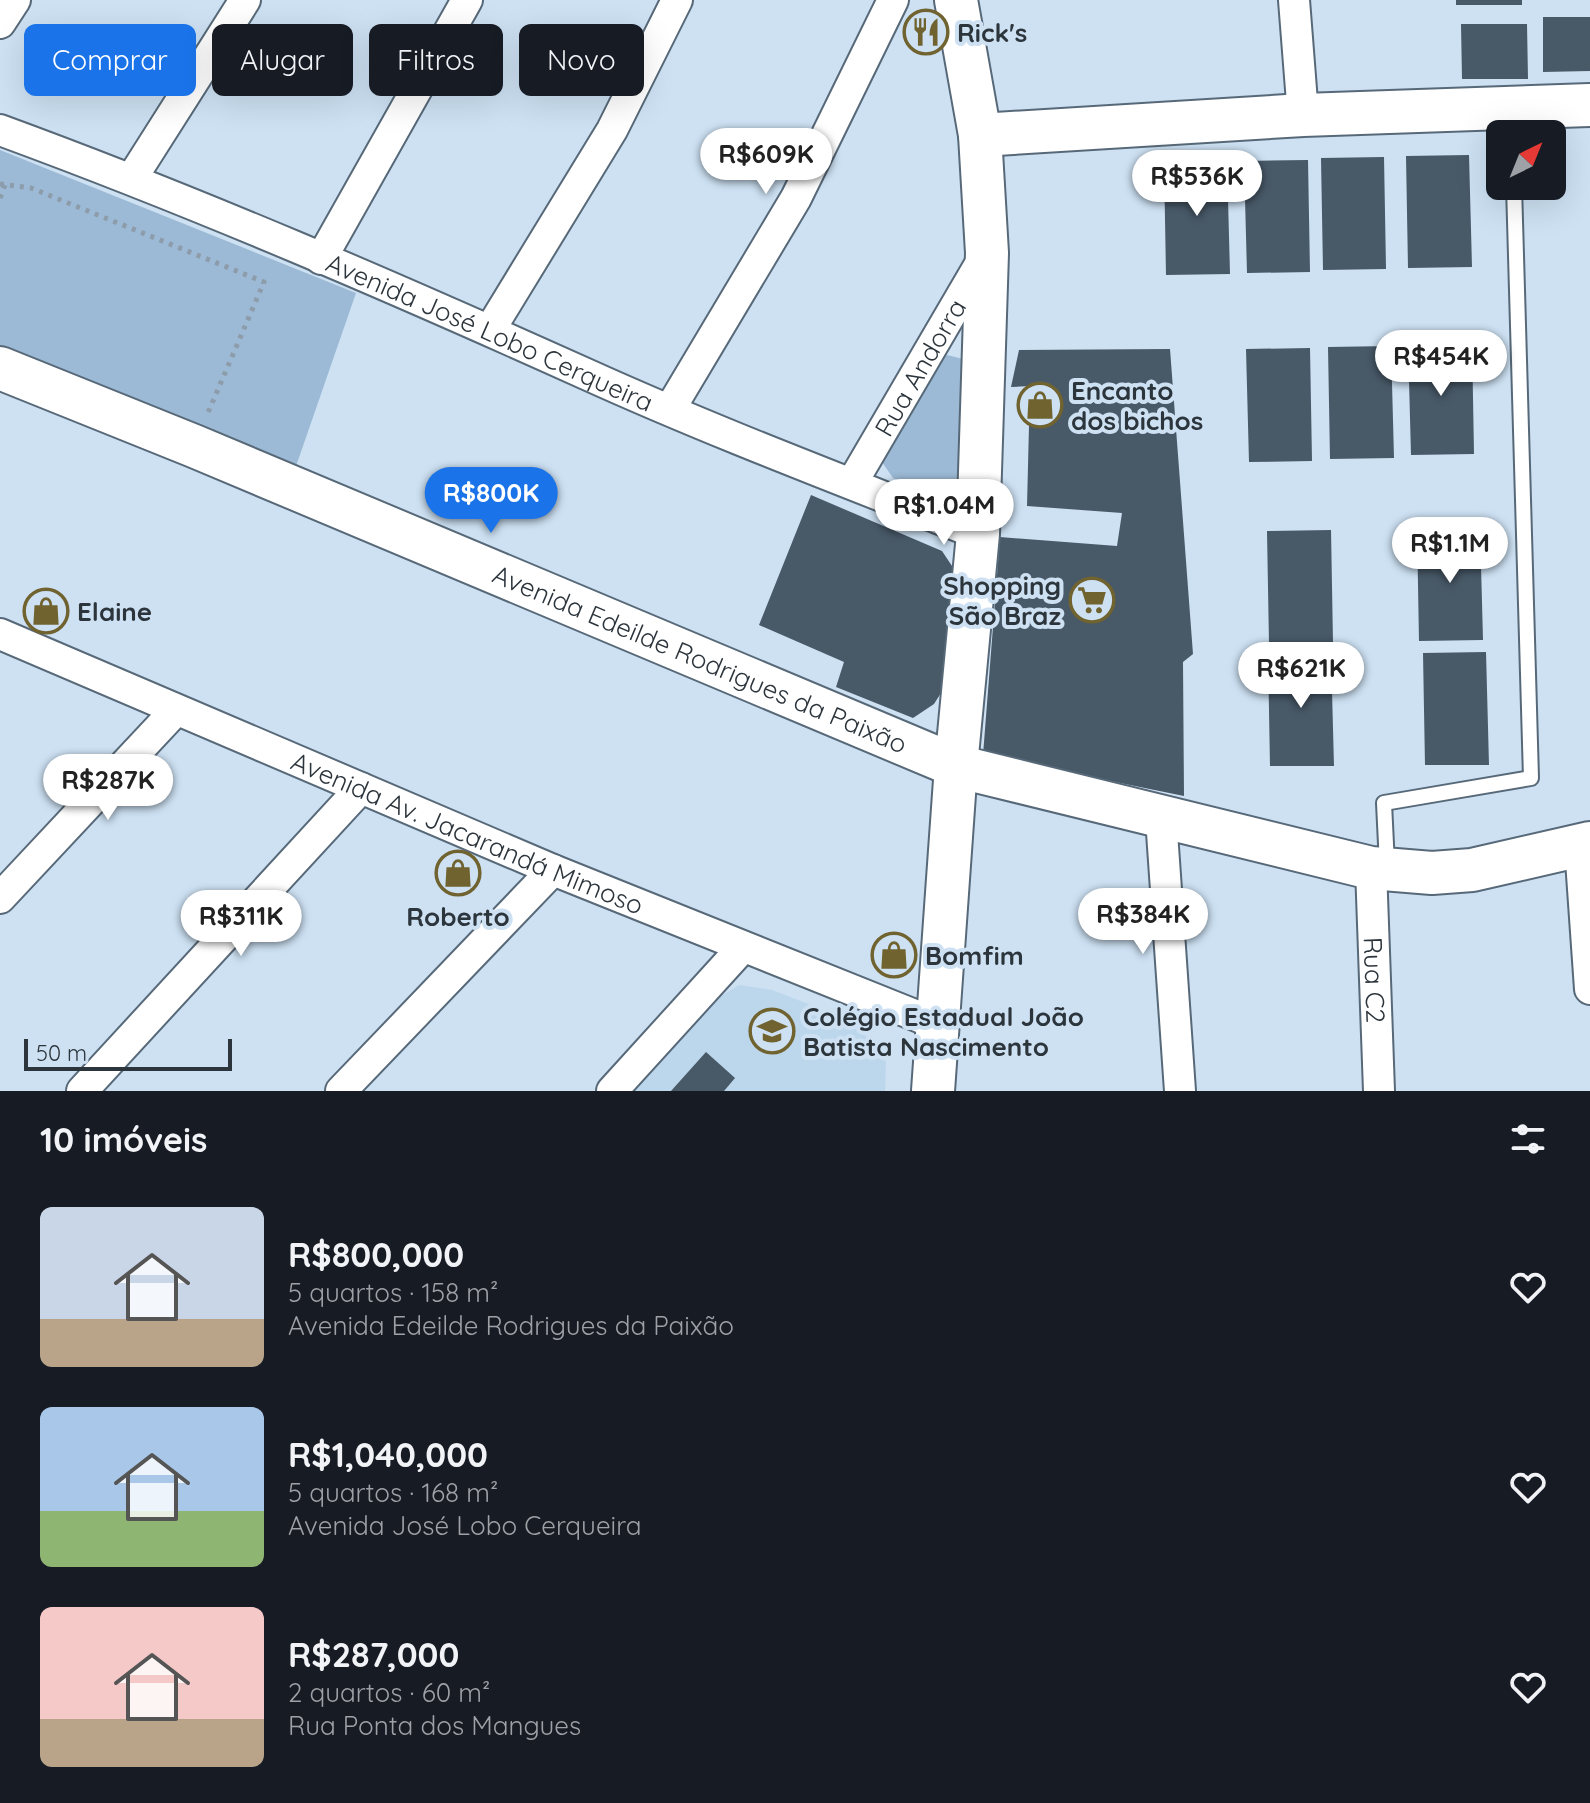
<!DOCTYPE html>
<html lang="pt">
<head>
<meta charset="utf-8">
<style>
  :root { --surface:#171b24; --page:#20242c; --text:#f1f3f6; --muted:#9ea1a6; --accent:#1a73e8 }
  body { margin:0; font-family:Quicksand,sans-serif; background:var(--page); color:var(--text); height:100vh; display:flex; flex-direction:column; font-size:30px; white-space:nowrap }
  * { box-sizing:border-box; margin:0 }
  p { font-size:26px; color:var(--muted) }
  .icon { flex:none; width:44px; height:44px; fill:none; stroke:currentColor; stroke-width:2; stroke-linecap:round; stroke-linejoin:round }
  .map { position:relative; height:1091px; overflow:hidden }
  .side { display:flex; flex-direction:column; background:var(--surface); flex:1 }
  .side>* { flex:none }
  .hud { position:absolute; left:24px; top:24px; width:800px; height:72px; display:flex; gap:16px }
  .needle { width:52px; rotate:43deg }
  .buttons { position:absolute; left:1486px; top:120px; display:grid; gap:16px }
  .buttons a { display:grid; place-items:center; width:80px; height:80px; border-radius:12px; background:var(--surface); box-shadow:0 8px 32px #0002; font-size:40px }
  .scale { position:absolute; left:24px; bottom:20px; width:208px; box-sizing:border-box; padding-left:8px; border:4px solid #2d353c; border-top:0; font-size:22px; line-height:28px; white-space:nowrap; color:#2d353c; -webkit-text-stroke:6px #cde1f3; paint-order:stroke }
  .price { position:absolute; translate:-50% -68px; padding:0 18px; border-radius:28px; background:#fff; color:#222; font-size:26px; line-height:52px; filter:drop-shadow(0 2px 4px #0008) }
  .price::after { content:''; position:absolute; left:50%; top:48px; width:24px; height:18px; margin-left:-12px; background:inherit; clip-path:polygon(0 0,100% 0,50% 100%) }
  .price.on { background:var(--accent); color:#fff }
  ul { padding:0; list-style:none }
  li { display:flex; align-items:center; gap:24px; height:200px; padding:0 40px }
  li span { display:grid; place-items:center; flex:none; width:224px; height:160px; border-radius:12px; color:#555 }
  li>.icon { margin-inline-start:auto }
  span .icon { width:96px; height:96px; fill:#fffc; stroke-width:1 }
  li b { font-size:34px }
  h2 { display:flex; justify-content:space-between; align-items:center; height:96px; padding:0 40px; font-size:34px }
  .tag { padding:0 28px; border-radius:12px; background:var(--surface); box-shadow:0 8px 32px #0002; font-size:28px; line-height:72px }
  .tag.on { background:var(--accent); color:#fff }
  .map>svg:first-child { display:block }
</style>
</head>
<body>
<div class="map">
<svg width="1590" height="1091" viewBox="0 0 1590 1091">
  <rect width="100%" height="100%" fill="#cde1f3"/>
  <path fill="#bcd6ec" d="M739 985 772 990 855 1022 886 1062 885 1091H629L702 1008Z"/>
  <g fill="#9cbad5">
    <path d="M0 150 356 293 294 472 0 349Z"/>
    <path d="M943 354 967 360 955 507 893 478 882 462Z"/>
  </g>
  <g fill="#485968">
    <rect x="1456" y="0" width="66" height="5"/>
    <path d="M1543 17H1590V71L1543 72Z"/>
    <path d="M1461 24H1527L1528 79H1462Z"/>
    <path d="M1469 155 1472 267 1408 268 1406 156Z"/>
    <path d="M1384 157 1386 269 1323 270 1321 158Z"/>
    <path d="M1308 160 1310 272 1247 273 1244 161Z"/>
    <path d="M1227 161 1230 274 1166 275 1164 162Z"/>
    <path d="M1472 342 1474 454 1411 455 1408 343Z"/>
    <path d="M1391 346 1394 458 1330 459 1328 347Z"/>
    <path d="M1310 348 1312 461 1249 462 1246 349Z"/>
    <path d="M1170 349 1193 654 1183 662 1184 796 983 755 1000 537 1117 546 1122 513 1027 506 1030 386 1011 387 1019 350Z"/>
    <path d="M811 495 942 551 958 575 948 682 934 704 913 718 836 687 844 662 759 625Z"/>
    <path d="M1480 528 1483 640 1419 641 1417 529Z"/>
    <path d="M1331 530 1333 643 1269 644 1267 531Z"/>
    <path d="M1486 652 1489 765H1425L1423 653Z"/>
    <path d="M1331 653 1334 766H1270L1268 654Z"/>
    <path d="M706 1052 735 1078 724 1091H671Z"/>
  </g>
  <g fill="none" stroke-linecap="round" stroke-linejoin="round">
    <g stroke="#576978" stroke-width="18">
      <path id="lane" d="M1387 865 1384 803 1531 778 1514 186"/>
    </g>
    <g stroke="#576978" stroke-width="34">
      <g id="street">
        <path d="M1294 0 1303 115"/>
        <path d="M0 23 15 0"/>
        <path id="s1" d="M0 130C199 203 393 287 586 374 714 432 847 482 978 534"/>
        <path d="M132 178 245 0"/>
        <path d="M321 259 467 0"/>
        <path d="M491 328 612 130 677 0"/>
        <path d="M670 409 796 198 893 0"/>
        <path id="s2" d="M852 483 986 254"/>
        <path id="s3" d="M0 634 553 870 937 1024"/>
        <path d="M1161 818 1180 1091"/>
        <path d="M1580 846 1590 989"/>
        <path id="s4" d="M1371 868 1379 1091"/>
        <path d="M0 898 176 710"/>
        <path d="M82 1091 361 788"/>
        <path d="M341 1091 553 870"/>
        <path d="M612 1091 743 947"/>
      </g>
    </g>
    <g stroke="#576978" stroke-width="46">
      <g id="secondary">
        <path d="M980 135 1303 115 1590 105"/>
        <path id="s5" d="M0 368 194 446 956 766 1371 868 1432 873 1472 870 1590 843"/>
        <path d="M933 1091 956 766 978 534 987 253 980 135 956 0"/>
      </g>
    </g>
    <g stroke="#8d9caa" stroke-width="5" stroke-dasharray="4 6" stroke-linecap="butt">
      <path d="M0 184 31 188 264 282 207 415"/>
      <path d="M0 198 5 185"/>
    </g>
    <use href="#lane" stroke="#fff" stroke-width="14"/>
    <use href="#street" stroke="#fff" stroke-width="30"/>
    <use href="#secondary" stroke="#fff" stroke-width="42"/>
  </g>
  <defs>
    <g id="restaurant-ring" transform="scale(2.3)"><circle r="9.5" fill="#cde1f3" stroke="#706330" stroke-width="1.5"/><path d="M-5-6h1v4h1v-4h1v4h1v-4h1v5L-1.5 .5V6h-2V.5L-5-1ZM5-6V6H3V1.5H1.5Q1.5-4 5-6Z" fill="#706330"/></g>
    <g id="shop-ring" transform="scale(2.3)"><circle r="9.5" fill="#cde1f3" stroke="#706330" stroke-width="1.5"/><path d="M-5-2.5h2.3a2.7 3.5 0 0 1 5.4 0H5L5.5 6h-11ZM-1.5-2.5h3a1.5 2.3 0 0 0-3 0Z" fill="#706330"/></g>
    <g id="supermarket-ring" transform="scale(2.3)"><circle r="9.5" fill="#cde1f3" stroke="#706330" stroke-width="1.5"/><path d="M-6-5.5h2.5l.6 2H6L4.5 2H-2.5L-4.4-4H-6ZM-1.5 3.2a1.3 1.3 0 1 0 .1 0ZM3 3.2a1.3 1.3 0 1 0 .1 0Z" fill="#706330"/></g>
    <g id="school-ring" transform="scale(2.3)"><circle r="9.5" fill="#cde1f3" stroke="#706330" stroke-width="1.5"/><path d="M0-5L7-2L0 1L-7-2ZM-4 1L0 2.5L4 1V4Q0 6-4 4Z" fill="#706330"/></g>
  </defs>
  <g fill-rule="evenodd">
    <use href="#restaurant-ring" x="926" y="32"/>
    <use href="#shop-ring" x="1040" y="405"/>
    <use href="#supermarket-ring" x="1092" y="600"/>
    <use href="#shop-ring" x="46" y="611"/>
    <use href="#shop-ring" x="458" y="873"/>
    <use href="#shop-ring" x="894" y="955"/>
    <use href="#school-ring" x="772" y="1031"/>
  </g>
  <g text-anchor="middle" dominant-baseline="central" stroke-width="8" stroke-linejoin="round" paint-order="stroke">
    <g font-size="26" font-weight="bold" fill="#2d353c" stroke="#cde1f3" text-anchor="start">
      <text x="957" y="32">Rick's</text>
      <text x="1071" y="390">Encanto<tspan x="1071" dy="30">dos bichos</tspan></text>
      <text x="1061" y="585" text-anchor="end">Shopping<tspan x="1061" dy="30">São Braz</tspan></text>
      <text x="77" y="611">Elaine</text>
      <text x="458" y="916" text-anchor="middle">Roberto</text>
      <text x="925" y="955">Bomfim</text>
      <text x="803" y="1016">Colégio Estadual João<tspan x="803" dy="30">Batista Nascimento</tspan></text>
    </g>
    <g font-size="26" fill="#2d353c" stroke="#cde1f3">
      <text stroke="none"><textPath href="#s1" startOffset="530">Avenida José Lobo Cerqueira</textPath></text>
      <text stroke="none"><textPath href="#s2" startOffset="134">Rua Andorra</textPath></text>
      <text stroke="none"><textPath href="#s5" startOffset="758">Avenida Edeilde Rodrigues da Paixão</textPath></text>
      <text stroke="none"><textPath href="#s3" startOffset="508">Avenida Av. Jacarandá Mimoso</textPath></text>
      <text stroke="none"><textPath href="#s4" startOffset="112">Rua C2</textPath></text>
    </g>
  </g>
</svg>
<div class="buttons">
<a><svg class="needle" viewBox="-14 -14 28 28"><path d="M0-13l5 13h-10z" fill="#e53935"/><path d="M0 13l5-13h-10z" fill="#9ea1a6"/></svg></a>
</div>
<div class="scale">50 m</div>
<b class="price" style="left:766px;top:196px">R$609K</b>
<b class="price" style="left:1197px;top:218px">R$536K</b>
<b class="price" style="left:1441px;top:398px">R$454K</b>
<b class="price on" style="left:491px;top:535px">R$800K</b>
<b class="price" style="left:944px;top:547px">R$1.04M</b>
<b class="price" style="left:1450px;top:585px">R$1.1M</b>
<b class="price" style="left:1301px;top:710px">R$621K</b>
<b class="price" style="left:108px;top:822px">R$287K</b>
<b class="price" style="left:1143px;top:956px">R$384K</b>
<b class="price" style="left:241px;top:958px">R$311K</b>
<div class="hud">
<a class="tag on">Comprar</a>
<a class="tag">Alugar</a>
<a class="tag">Filtros</a>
<a class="tag">Novo</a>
</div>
</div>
<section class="side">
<h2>10 imóveis<svg class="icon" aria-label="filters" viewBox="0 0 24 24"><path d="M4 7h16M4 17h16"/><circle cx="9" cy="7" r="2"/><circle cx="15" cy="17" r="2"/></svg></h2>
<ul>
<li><span style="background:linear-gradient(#c9d6e8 70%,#b9a48a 0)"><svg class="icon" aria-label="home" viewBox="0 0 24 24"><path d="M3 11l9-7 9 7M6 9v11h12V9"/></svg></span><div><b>R$800,000</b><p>5 quartos · 158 m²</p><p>Avenida Edeilde Rodrigues da Paixão</p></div><svg class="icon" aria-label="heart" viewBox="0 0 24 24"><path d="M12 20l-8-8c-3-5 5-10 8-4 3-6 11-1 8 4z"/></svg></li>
<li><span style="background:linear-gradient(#a9c7e8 65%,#8fb573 0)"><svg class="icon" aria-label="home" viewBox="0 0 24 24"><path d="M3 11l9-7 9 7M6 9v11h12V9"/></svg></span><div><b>R$1,040,000</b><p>5 quartos · 168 m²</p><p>Avenida José Lobo Cerqueira</p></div><svg class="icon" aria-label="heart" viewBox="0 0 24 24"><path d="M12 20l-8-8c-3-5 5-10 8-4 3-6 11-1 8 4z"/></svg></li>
<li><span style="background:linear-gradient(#f6c9c9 70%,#b9a48a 0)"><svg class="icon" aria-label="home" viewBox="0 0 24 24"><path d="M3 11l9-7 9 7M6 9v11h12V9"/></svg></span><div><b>R$287,000</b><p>2 quartos · 60 m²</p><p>Rua Ponta dos Mangues</p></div><svg class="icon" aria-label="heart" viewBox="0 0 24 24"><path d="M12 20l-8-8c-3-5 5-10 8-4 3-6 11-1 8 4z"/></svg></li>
</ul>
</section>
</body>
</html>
